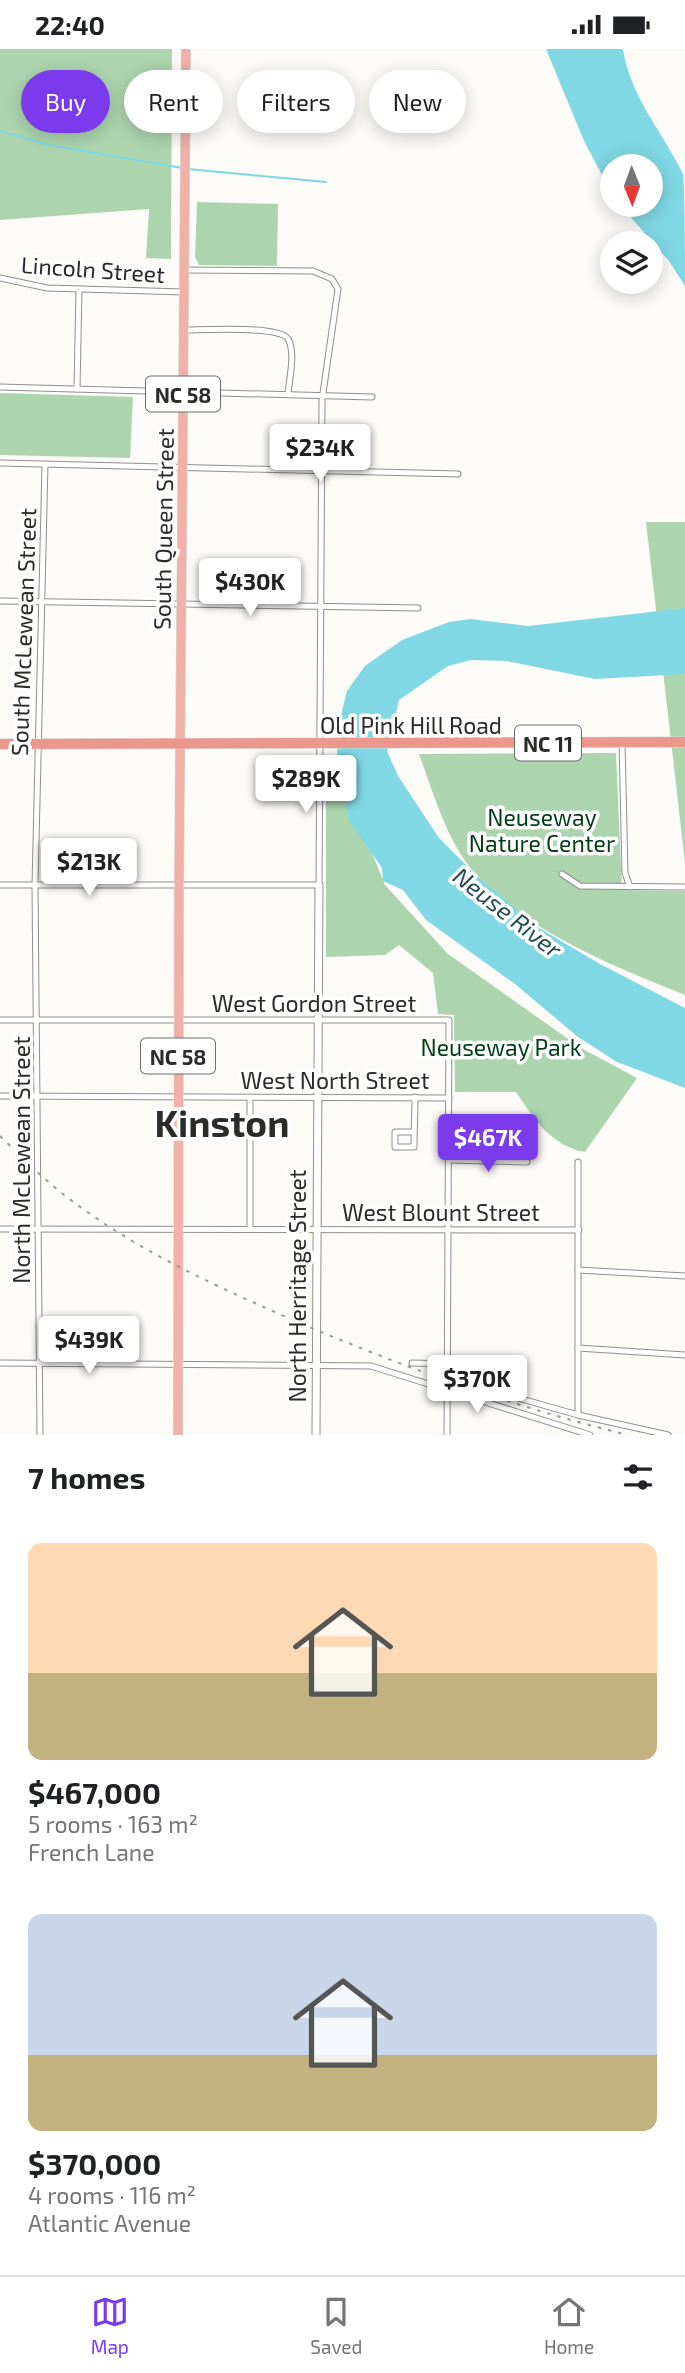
<!DOCTYPE html>
<html lang="en">
<head>
<meta charset="utf-8">
<style>
  :root { --surface:#fff; --page:#f6f6f6; --text:#202124; --muted:#757577; --line:#e0e0e0; --accent:#7c3aed }
  body { margin:0; font-family:"Exo 2",sans-serif; background:var(--page); color:var(--text); height:100vh; display:flex; flex-direction:column; font-size:26px; white-space:nowrap }
  * { box-sizing:border-box; margin:0 }
  p { font-size:23px; color:var(--muted) }
  .icon { flex:none; width:38px; height:38px; fill:none; stroke:currentColor; stroke-width:2; stroke-linecap:round; stroke-linejoin:round }
  .map { position:relative; height:1386px; overflow:hidden }
  .panel { display:flex; flex-direction:column; background:var(--surface); flex:1 }
  .panel>* { flex:none }
  .guide { position:absolute; left:21px; top:21px; width:644px; height:63px; display:flex; gap:14px }
  .needle { width:46px; rotate:179deg }
  .tools { position:absolute; left:600px; top:105px; display:grid; gap:14px }
  .tools a { display:grid; place-items:center; width:63px; height:63px; border-radius:50%; background:var(--surface); box-shadow:0 4px 18px #0003; font-size:35px }
  .price { position:absolute; translate:-50% -60px; padding:0 16px; border-radius:7px; background:#fff; color:#222; font-size:23px; line-height:46px; filter:drop-shadow(0 2px 4px #0008) }
  .price::after { content:''; position:absolute; left:50%; top:42px; width:21px; height:16px; margin-left:-10px; background:inherit; clip-path:polygon(0 0,100% 0,50% 100%) }
  .price.selected { background:var(--accent); color:#fff }
  ul { padding:0; list-style:none }
  li { display:grid; align-content:center; gap:14px; height:371px; padding:0 28px }
  li span { display:grid; place-items:center; height:217px; border-radius:14px; color:#555 }
  li>.icon { margin-inline-start:auto }
  span .icon { width:126px; height:126px; fill:#fffc; stroke-width:1 }
  li b { font-size:30px }
  h2 { display:flex; justify-content:space-between; align-items:center; height:84px; padding:0 28px; font-size:30px }
  .pill { padding:0 24px; border-radius:32px; background:var(--surface); box-shadow:0 4px 18px #0003; font-size:24px; line-height:63px }
  .pill.selected { background:var(--accent); color:#fff }
  .status { display:flex; justify-content:space-between; align-items:center; height:49px; padding:0 35px; background:var(--surface); direction:ltr }
  .status svg { height:19px; fill:currentColor }
  .menu { display:flex; justify-content:space-around; align-items:center; height:98px; border-top:2px solid var(--line); background:var(--surface); font-size:19px; color:var(--muted) }
  .menu a { display:grid; justify-items:center; gap:4px }
  .menu .selected { color:var(--accent) }
  .map>svg:first-child { display:block }
</style>
</head>
<body>
<div class="status"><b>22:40</b><svg viewBox="0 0 49 12"><path d="M0 12V9h3v3zM5 12V6h3v6zM10 12V3h3v9zM15 12V0h3v12zM26 1h20v11H26zM47 4h2v5h-2z"/></svg></div>
<div class="map">
<svg width="685" height="1386" viewBox="0 0 685 1386">
  <rect width="100%" height="100%" fill="#fdfbf7"/>
  <g fill="#acd5af">
    <path d="M0 0H172L171 210 146 209 149 160 0 171Z"/>
    <path d="M197 153 278 155 277 217 199 216 195 208Z"/>
    <path d="M0 344 133 348 130 409 0 406Z"/>
    <path d="M646 473H685V814Z"/>
    <path d="M616 704 622 841 685 842V946C613 917 536 887 480 830 449 799 434 746 419 705Z"/>
    <path d="M326 713 336 715 385 836 448 905 581 999 637 1029 585 1103C551 1097 534 1070 516 1043H455L454 966 438 965 433 924 399 896 385 906 326 908Z"/>
  </g>
  <g fill="#7fd8e4">
    <path d="M546 0H623C630 47 663 84 683 125 685 139 685 216 685 237L669 212 620 156H651V117H612V145L584 92Z"/>
    <path d="M685 559V625L595 630 507 612 471 611 448 617 399 651 387 702 398 727 439 789 479 829 539 879 600 915 685 959V1039L617 1013 578 988 515 935 426 871 403 841 383 832 382 819 349 771 337 713 338 678 347 642 365 617 402 591 449 573 470 570 528 577Z"/>
  </g>
  <g fill="none" stroke-linecap="round" stroke-linejoin="round">
    <g stroke="#7fd8e4" stroke-width="2">
      <path d="M0 82 49 96 182 119"/>
      <path d="M188 120 326 133"/>
    </g>
    <g stroke="#918e8b" stroke-width="7">
      <g id="minor">
        <path d="M0 229 47 239 184 243"/>
        <path d="M184 281C202 281 279 276 288 290 296 303 289 331 288 345"/>
        <path d="M0 338 372 348"/>
        <path d="M77 340 79 240"/>
        <path d="M0 414 458 425"/>
        <path d="M0 552 418 559"/>
        <path d="M622 693 625 824 630 838"/>
        <path d="M562 825 580 837 685 838"/>
        <path d="M0 836H319L322 351 338 240 332 230 313 222 184 221"/>
        <path d="M0 971H449L447 1386"/>
        <path d="M0 1047 449 1049"/>
        <path d="M414 1083H395V1098H414C414 1081 415 1065 415 1048"/>
        <path d="M449 1111 527 1113"/>
        <path d="M578 1113V1366"/>
        <path d="M0 1180 579 1181"/>
        <path d="M250 1180V1048"/>
        <path d="M578 1221 685 1227"/>
        <path d="M578 1299 685 1306"/>
        <path d="M0 1314 371 1317 590 1386"/>
        <path d="M412 1314 448 1315"/>
        <path d="M448 1329 578 1366 668 1386"/>
        <path d="M40 1386 35 836 45 415"/>
      </g>
    </g>
    <g stroke="#918e8b" stroke-width="9">
      <path id="tertiary" d="M316 1386 319 836"/>
    </g>
    <g stroke="#d9d9d9" stroke-width="10">
      <path id="primary" d="M178 1386 179 835 186 0"/>
    </g>
    <g stroke="#d9d9d9" stroke-width="11">
      <path id="trunk" d="M0 695 685 693"/>
    </g>
    <use href="#minor" stroke="#fff" stroke-width="5"/>
    <use href="#tertiary" stroke="#fff" stroke-width="7"/>
    <use href="#primary" stroke="#f0b1a8" stroke-width="9"/>
    <use href="#trunk" stroke="#eb978b" stroke-width="10"/>
    <path stroke="#9c9b98" stroke-width="2" stroke-dasharray="3.5 7" stroke-linecap="butt" d="M0 1087C22 1108 43 1130 67 1148 133 1199 211 1235 286 1268 397 1316 510 1357 628 1386"/>
  </g>
  <g text-anchor="middle" dominant-baseline="central" stroke-width="7" stroke-linejoin="round" paint-order="stroke">
    <g fill="#fff" stroke="#6b6b6a" stroke-width="2">
      <rect x="146" y="327.5" width="74" height="35" rx="5"/>
      <rect x="515" y="676.5" width="66" height="35" rx="5"/>
      <rect x="141" y="989.5" width="74" height="35" rx="5"/>
    </g>
    <g font-size="21" font-weight="bold" fill="#2c2b2a">
      <text x="183" y="345">NC 58</text>
      <text x="548" y="694">NC 11</text>
      <text x="178" y="1007">NC 58</text>
    </g>
    <g font-size="23" fill="#2c2b2a" stroke="#fff">
      <text transform="translate(93 220) rotate(4)">Lincoln Street</text>
      <text transform="translate(163 480) rotate(-89)">South Queen Street</text>
      <text transform="translate(23 583) rotate(-88)">South McLewean Street</text>
      <text x="411" y="676">Old Pink Hill Road</text>
      <text x="314" y="954">West Gordon Street</text>
      <text x="335" y="1031">West North Street</text>
      <text transform="translate(21 1111) rotate(-90)">North McLewean Street</text>
      <text x="441" y="1163">West Blount Street</text>
      <text transform="translate(297 1237) rotate(-90)">North Herritage Street</text>
    </g>
    <g font-size="23" fill="#003e11" stroke="#fff">
      <text x="542" y="768">Neuseway<tspan x="542" dy="26">Nature Center</tspan></text>
      <text x="501" y="998">Neuseway Park</text>
    </g>
    <g font-size="24" font-style="italic" fill="#234c52" stroke="#fff">
      <text transform="translate(508 863) rotate(38)">Neuse River</text>
    </g>
    <g font-size="37" font-weight="bold" fill="#2c2b2a" stroke="#fff">
      <text x="222" y="1073">Kinston</text>
    </g>
  </g>
</svg>
<div class="tools">
<a><svg class="needle" viewBox="-14 -14 28 28"><path d="M0-13l5 13h-10z" fill="#e53935"/><path d="M0 13l5-13h-10z" fill="#757577"/></svg></a>
<a><svg class="icon" aria-label="layers" viewBox="0 0 24 24"><path d="M12 4l9 5-9 5-9-5zM3 14l9 5 9-5"/></svg></a>
</div>
<b class="price" style="left:320px;top:435px">$234K</b>
<b class="price" style="left:250px;top:569px">$430K</b>
<b class="price" style="left:306px;top:766px">$289K</b>
<b class="price" style="left:89px;top:849px">$213K</b>
<b class="price selected" style="left:488px;top:1125px">$467K</b>
<b class="price" style="left:89px;top:1327px">$439K</b>
<b class="price" style="left:477px;top:1366px">$370K</b>
<div class="guide">
<a class="pill selected">Buy</a>
<a class="pill">Rent</a>
<a class="pill">Filters</a>
<a class="pill">New</a>
</div>
</div>
<section class="panel">
<h2>7 homes<svg class="icon" aria-label="filters" viewBox="0 0 24 24"><path d="M4 7h16M4 17h16"/><circle cx="9" cy="7" r="2"/><circle cx="15" cy="17" r="2"/></svg></h2>
<ul>
<li><span style="background:linear-gradient(#ffd9b3 60%,#c2b280 0)"><svg class="icon" aria-label="home" viewBox="0 0 24 24"><path d="M3 11l9-7 9 7M6 9v11h12V9"/></svg></span><div><b>$467,000</b><p>5 rooms · 163 m²</p><p>French Lane</p></div></li>
<li><span style="background:linear-gradient(#c9d6e8 65%,#c2b280 0)"><svg class="icon" aria-label="home" viewBox="0 0 24 24"><path d="M3 11l9-7 9 7M6 9v11h12V9"/></svg></span><div><b>$370,000</b><p>4 rooms · 116 m²</p><p>Atlantic Avenue</p></div></li>
</ul>
</section>
<nav class="menu">
<a class="selected"><svg class="icon" aria-label="map" viewBox="0 0 24 24"><path d="M3 6l6-2 6 2 6-2v14l-6 2-6-2-6 2zM9 4v14M15 6v14"/></svg>Map</a>
<a><svg class="icon" aria-label="saved" viewBox="0 0 24 24"><path d="M7 4h10v16l-5-4-5 4z"/></svg>Saved</a>
<a><svg class="icon" aria-label="home" viewBox="0 0 24 24"><path d="M3 11l9-7 9 7M6 9v11h12V9"/></svg>Home</a>
</nav>
</body>
</html>
